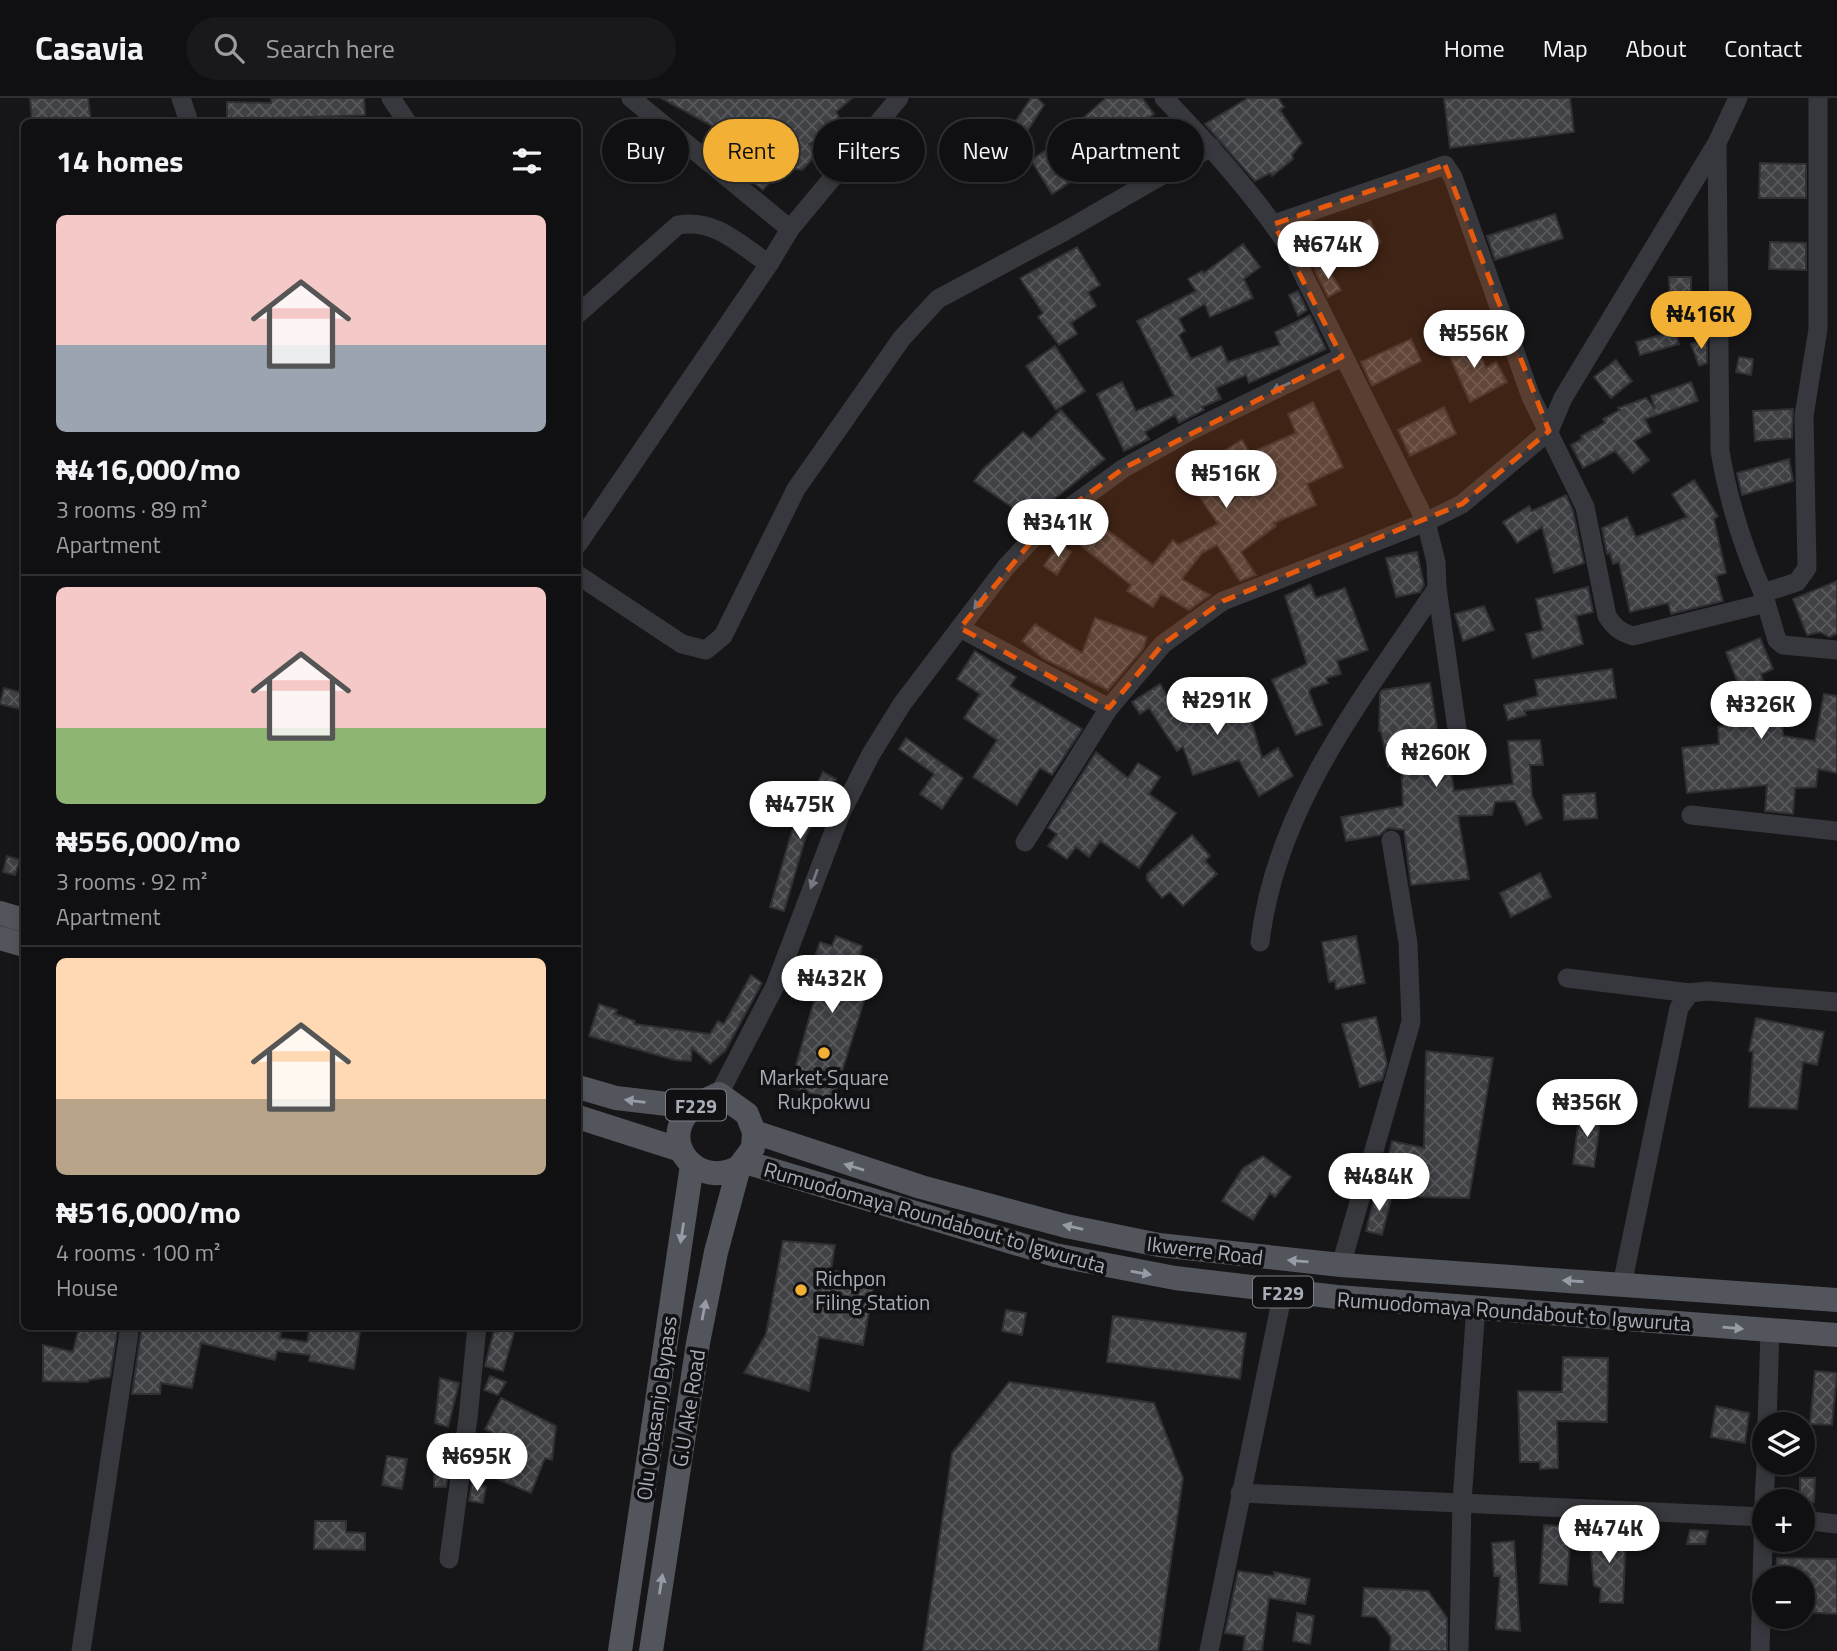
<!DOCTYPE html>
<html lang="en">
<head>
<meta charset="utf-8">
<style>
  :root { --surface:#101012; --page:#19191b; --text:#f1f3f6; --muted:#9c9d9f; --line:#303032; --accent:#f2b134 }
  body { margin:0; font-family:"Titillium Web",sans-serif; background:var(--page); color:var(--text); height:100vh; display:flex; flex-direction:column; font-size:26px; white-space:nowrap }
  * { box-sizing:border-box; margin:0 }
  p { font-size:23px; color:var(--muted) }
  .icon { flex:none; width:38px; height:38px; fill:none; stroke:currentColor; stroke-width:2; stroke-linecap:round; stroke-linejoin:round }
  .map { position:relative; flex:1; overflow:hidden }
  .panel { position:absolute; left:21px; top:21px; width:560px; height:1211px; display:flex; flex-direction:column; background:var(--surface); border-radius:10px; box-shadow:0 4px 10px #0003,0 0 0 2px var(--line) }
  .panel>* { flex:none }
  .banner { position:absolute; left:602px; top:21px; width:665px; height:63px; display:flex; gap:14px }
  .fabs { position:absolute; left:1752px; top:1314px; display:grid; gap:14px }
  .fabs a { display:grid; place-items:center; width:63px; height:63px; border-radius:50%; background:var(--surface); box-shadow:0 4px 10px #0003,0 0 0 2px var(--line); font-size:35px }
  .price { position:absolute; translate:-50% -60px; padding:0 16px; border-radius:24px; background:#fff; color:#222; font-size:23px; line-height:46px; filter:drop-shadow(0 2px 4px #0008) }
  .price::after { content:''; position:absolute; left:50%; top:42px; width:21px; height:16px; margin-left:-10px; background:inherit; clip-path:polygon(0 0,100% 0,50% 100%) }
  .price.current { background:var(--accent); color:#111 }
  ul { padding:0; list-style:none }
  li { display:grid; align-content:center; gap:14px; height:371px; padding:0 35px }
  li+li { border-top:2px solid var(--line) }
  li span { display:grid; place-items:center; height:217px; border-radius:10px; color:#555 }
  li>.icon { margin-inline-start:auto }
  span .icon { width:126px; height:126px; fill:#fffc; stroke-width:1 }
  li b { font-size:30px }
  h2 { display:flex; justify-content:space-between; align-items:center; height:84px; padding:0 35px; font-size:30px }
  .tag { padding:0 24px; border-radius:32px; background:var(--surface); box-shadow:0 4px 10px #0003,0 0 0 2px var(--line); font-size:24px; line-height:63px }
  .tag.current { background:var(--accent); color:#111 }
  header { display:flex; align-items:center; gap:42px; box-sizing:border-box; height:98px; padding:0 35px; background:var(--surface); border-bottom:2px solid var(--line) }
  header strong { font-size:33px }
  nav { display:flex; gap:38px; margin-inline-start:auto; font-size:24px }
  .search { width:490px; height:63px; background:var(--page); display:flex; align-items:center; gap:18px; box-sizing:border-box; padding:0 24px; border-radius:38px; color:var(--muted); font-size:26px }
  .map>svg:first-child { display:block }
</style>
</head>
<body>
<header>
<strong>Casavia</strong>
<div class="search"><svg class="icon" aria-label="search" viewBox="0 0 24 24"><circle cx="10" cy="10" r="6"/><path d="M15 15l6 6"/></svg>Search here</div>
<nav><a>Home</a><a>Map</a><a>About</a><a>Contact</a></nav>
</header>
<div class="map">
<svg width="1837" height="1553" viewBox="0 0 1837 1553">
  <defs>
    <pattern id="building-cross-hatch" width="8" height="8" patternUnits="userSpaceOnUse" patternTransform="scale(1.75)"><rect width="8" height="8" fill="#404145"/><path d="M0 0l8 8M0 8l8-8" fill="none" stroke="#595a5e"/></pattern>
  </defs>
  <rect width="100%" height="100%" fill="#161618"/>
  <g fill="url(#building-cross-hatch)" stroke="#303034" stroke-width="2">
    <path d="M30 0H88L91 24H32Z"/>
    <path d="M271 0H364L365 17 227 22V4L271 5Z"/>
    <path d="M661 0H852L836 14 843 26 809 46 820 53 802 72 783 69 763 92 752 84 757 75 728 55 736 41Z"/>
    <path d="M1031 0H1037L1044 7 1012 57 998 50Z"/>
    <path d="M1106 0H1142L1154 16 1087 64 1090 71 1052 96 1031 62 1076 32 1073 29Z"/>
    <path d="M1248 0H1278L1284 9 1280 12 1302 45 1292 57 1293 61 1272 78 1270 75 1255 83 1205 26Z"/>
    <path d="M1444 0H1570L1574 34 1450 50Z"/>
    <path d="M1162 22 1189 47 1167 59 1151 31Z"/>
    <path d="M1760 65 1806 66V100H1759Z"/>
    <path d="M1555 116 1563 140 1495 162 1487 138Z"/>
    <path d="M1370 122 1381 144 1316 171 1309 158 1337 132Z"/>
    <path d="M1770 144 1806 145V172L1769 171Z"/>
    <path d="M1243 146 1260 169 1244 181 1253 200 1210 219 1205 206 1179 221 1185 233 1179 237 1191 261 1221 248 1228 264 1280 247 1275 234 1310 217 1326 251 1249 285 1246 277 1216 290 1221 301 1202 309 1204 312 1179 325 1175 317 1145 334 1149 341 1124 353 1097 296 1122 284 1136 313 1174 298 1137 223 1196 193 1188 181 1202 173 1204 175Z"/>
    <path d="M1077 149 1100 187 1088 194 1096 208 1071 225 1077 236 1059 247 1038 219 1043 215 1020 180Z"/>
    <path d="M1326 167 1341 192 1328 199 1315 173Z"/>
    <path d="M1669 179H1691V200H1670Z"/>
    <path d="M1298 193 1307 212 1298 218 1289 197Z"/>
    <path d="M1675 233 1679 246 1640 257 1636 244Z"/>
    <path d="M1472 238 1486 270 1496 264 1507 284 1470 304 1446 250Z"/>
    <path d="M1707 240V265L1699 268 1691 246Z"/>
    <path d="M1411 241 1421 263 1372 288 1361 264Z"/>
    <path d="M1055 248 1085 293 1056 312 1026 268Z"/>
    <path d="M1739 259 1753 261 1751 277 1736 274Z"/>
    <path d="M1616 262 1632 283 1611 300 1594 279Z"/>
    <path d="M1691 284 1698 303 1645 321 1651 334 1634 343 1649 362 1633 375 1615 353 1583 370 1571 347 1582 341 1581 338 1605 325 1603 321 1620 312 1618 310 1646 300 1655 311 1651 298Z"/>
    <path d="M1313 304 1343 369 1307 386 1316 407 1274 425 1276 428 1241 454 1256 477 1240 483 1217 447 1202 455 1182 481 1210 497 1189 512 1161 496 1153 509 1127 493 1131 487 1071 440 1088 417 1153 467 1173 442 1178 447 1218 426 1181 372 1206 355 1210 361 1242 342 1250 355 1296 335 1288 316Z"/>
    <path d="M1444 309 1456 336 1410 358 1398 332Z"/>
    <path d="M1793 311 1792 340 1755 343 1753 313Z"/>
    <path d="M1061 312 1105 361 1045 408 1047 410 1032 423 974 383 983 371 1023 334 1031 341Z"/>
    <path d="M1789 361 1793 383 1742 397 1737 375Z"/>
    <path d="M1694 382 1718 418 1714 421 1726 475 1716 478 1723 503 1671 516 1668 505 1630 514 1619 464 1613 466 1610 455 1607 456 1602 430 1627 419 1636 439 1687 419 1672 396Z"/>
    <path d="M1566 397 1573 413 1584 465 1554 475 1542 429 1517 445 1503 424 1529 408 1532 413Z"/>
    <path d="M1059 445 1071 454 1057 477 1044 468Z"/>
    <path d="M1417 454 1424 487 1420 494 1396 499 1386 460Z"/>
    <path d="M1837 483V536L1829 539 1820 534 1807 537 1793 501Z"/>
    <path d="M1310 486 1316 500 1345 490 1368 552 1337 563 1341 576 1326 580 1328 585 1311 590 1309 594 1322 627 1296 637 1272 582 1307 566 1285 498Z"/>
    <path d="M1588 489 1593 514 1576 518 1583 546 1533 560 1526 536 1543 532 1536 501Z"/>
    <path d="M1484 508 1494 532 1463 543 1455 516Z"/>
    <path d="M1095 520 1147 539 1143 551 1108 592 1044 561 1022 543 1035 526 1082 555Z"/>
    <path d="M1760 540 1773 571 1761 576 1774 613H1782L1783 638 1815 643 1824 596 1837 598V675L1818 671 1816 689 1795 690 1793 716 1765 713 1767 687 1687 695 1682 650 1719 646 1718 629 1734 627 1723 597 1740 591 1726 554Z"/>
    <path d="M975 553 1016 579 1010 588 1082 631 1052 677 1040 670 1017 707 973 679 997 642 964 620 980 596 957 581Z"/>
    <path d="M1612 571 1616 600 1524 613 1526 617 1508 622 1504 607 1538 598 1535 582Z"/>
    <path d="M1430 585 1439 644H1446L1454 693 1513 686 1508 643 1540 642 1543 667H1530L1532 698 1542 720 1526 727 1515 703 1495 704 1492 717 1458 718 1469 781 1411 787 1404 732 1388 730 1380 737 1346 743 1341 719 1403 708 1401 664 1388 669 1381 633H1379L1380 595 1382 592Z"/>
    <path d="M1160 586 1176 612 1209 594 1224 620 1251 598 1264 615 1252 625 1262 660 1278 650 1293 678 1259 698 1239 662 1193 677 1183 649 1177 653 1149 610 1140 616 1132 604Z"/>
    <path d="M4 590 24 595V612L0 606Z"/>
    <path d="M906 640 963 680 942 711 920 696 934 676 899 651Z"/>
    <path d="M1096 654 1128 680 1138 665 1160 679 1149 696 1176 715 1139 770 1100 743 1089 759 1076 749 1067 761 1048 748 1057 736 1048 730Z"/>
    <path d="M823 674 836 681 806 738 784 813 770 809 792 733Z"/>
    <path d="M1595 695 1597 720 1564 722 1563 697Z"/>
    <path d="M1192 737 1210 758 1205 763 1217 776 1183 808 1170 794 1162 800 1147 782V776Z"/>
    <path d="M7 758 20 762 15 777 3 774Z"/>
    <path d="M1540 775 1551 799 1511 819 1500 795Z"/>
    <path d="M836 838 862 848 860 857 877 862 833 1002 790 989 817 892 804 889 820 844 832 848Z"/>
    <path d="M1356 838 1365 885 1336 891 1335 883 1329 884 1322 844Z"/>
    <path d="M751 877 762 885 725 953 710 966 692 950 691 963 675 962 589 938 599 906 617 912 615 916 635 923 634 926 710 936 718 923 724 926Z"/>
    <path d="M1376 919 1387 965 1382 982 1360 989 1342 926Z"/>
    <path d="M1756 920 1824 934 1817 967 1803 964 1797 1011 1749 1009 1753 954 1749 953Z"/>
    <path d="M1426 953 1493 960 1469 1100 1419 1099 1381 1090 1392 1043 1424 1050Z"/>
    <path d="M1580 1013 1601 1016 1594 1069 1573 1066Z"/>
    <path d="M1263 1058 1291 1079 1275 1099 1270 1095 1253 1122 1222 1103 1243 1070Z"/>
    <path d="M1376 1093 1392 1097 1382 1137 1366 1133Z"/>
    <path d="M783 1143 835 1147 831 1172 875 1180 863 1247 819 1239 809 1293 744 1275 766 1236Z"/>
    <path d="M1006 1212 1026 1215 1022 1237 1002 1233Z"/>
    <path d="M1113 1218 1246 1235 1240 1281 1107 1264Z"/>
    <path d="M79 1228H118L110 1279 89 1282 88 1284 43 1283V1247L73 1254Z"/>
    <path d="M142 1228H283L280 1240 307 1244 310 1228H361L354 1271 309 1263 310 1257 277 1253 275 1262 201 1245 192 1290 161 1285 160 1296H132Z"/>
    <path d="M495 1228H516L503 1273 485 1268Z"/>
    <path d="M1563 1259 1608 1260 1607 1324 1557 1323 1558 1370 1540 1371V1364H1520L1518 1293 1562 1294Z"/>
    <path d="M1815 1273 1837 1275 1832 1327 1810 1326Z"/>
    <path d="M490 1278 506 1284 498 1297 484 1292Z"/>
    <path d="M440 1280 459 1285 448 1329 435 1325Z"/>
    <path d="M1009 1284 1154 1305 1183 1380 1158 1553H923L952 1355Z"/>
    <path d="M501 1300 556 1328 552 1362 545 1360 531 1395 487 1377 497 1352 522 1353 500 1345 502 1340 485 1331Z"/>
    <path d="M1716 1308 1749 1315 1745 1345 1711 1339Z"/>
    <path d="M387 1358 407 1361 402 1391 382 1387Z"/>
    <path d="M434 1372 448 1377 446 1389H434Z"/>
    <path d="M1800 1380H1815L1814 1404H1800Z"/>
    <path d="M472 1384 486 1389 483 1405 469 1403Z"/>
    <path d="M315 1423H346V1434L365 1435V1452L314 1451Z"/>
    <path d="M1544 1427 1571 1429 1567 1487 1540 1485Z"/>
    <path d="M1690 1432 1708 1433 1705 1446H1687Z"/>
    <path d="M1589 1435 1626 1437 1623 1505 1600 1504 1601 1490 1594 1488Z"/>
    <path d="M1514 1443 1520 1533 1496 1531 1500 1478H1494L1492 1445Z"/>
    <path d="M1777 1460 1837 1461V1516L1802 1514V1480H1776Z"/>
    <path d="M1238 1473 1274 1478V1474L1310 1481 1305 1506 1269 1500 1262 1553H1243L1245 1538 1225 1535Z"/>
    <path d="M1364 1490 1428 1493 1447 1520V1553H1390L1391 1539 1376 1519 1362 1518Z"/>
    <path d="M1297 1515 1314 1518 1310 1546 1293 1543Z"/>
  </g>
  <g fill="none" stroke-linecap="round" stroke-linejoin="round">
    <g stroke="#37383d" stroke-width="19">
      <path d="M181 0 189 24"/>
      <path d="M391 0 407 24"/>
      <path d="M631 0 790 131"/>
      <path d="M1164 0C1210 48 1256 98 1292 154L1426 424 1436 464 1437 490C1363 600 1276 708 1260 844"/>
      <path d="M1818 0V231L1804 318 1807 470 1797 484 1763 495 1777 542 1783 547 1837 552"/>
      <path d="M1717 46 1720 353C1728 402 1743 449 1763 495"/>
      <path d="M1274 126 1445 67 1453 79 1531 299 1585 409 1607 518C1614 529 1620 534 1633 538L1766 505"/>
      <path d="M578 216 678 127C715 120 740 147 769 166"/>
      <path d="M578 446 769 166 790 131 899 0"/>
      <path d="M578 477 682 546 706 552 723 538 796 391 902 240 938 201 1065 133 1211 49"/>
      <path d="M1437 490 1461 659"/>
      <path d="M960 530 1109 610"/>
      <path d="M1691 717 1837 733"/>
      <path d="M1025 744 1109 610 1163 546 1223 503 1426 424 1462 406 1549 333 1563 300 1717 45 1738 0"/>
      <path d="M1567 880 1690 895"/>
      <path d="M719 996 775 888 840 717 871 656 902 606 1006 469 1044 428 1124 370 1190 333 1342 259"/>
      <path d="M1341 1167 1411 924 1408 845 1391 742"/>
      <path d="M1622 1187 1679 910 1690 895 1707 893 1837 904"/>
      <path d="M1767 1326 1770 1233"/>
      <path d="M1240 1395 1764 1419"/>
      <path d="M1764 1404 1766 1365"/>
      <path d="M1802 1422 1837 1426"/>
      <path d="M449 1461 468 1320 477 1228"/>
      <path d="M81 1553 130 1228"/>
      <path d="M1209 1553 1283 1194"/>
      <path d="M1459 1553 1462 1403 1476 1208"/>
      <path d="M1760 1553 1764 1410"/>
    </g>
    <g stroke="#53555c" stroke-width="24">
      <path d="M0 815 24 822"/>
      <path d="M0 840 24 847"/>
      <path d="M578 989 616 1000 693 1009"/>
      <path d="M578 1019 681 1052"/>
      <path d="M754 1034 921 1089 1066 1128 1159 1147 1341 1167 1837 1202"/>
      <path d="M745 1064 1055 1157 1175 1180 1337 1199 1837 1237"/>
      <path d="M620 1553 692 1067"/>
      <path d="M651 1553 698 1245 716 1154 739 1069 753 1050 754 1034 747 1016 719 996C710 1000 698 1004 690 1012 658 1045 698 1092 739 1069"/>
    </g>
  </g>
  <defs><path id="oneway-solid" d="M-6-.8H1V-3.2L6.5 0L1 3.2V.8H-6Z" transform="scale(1.75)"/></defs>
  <g fill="#757881">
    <use href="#oneway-solid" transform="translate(1281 289) rotate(154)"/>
    <use href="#oneway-solid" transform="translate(980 503) rotate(127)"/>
    <use href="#oneway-solid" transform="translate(814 781) rotate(110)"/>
  </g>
  <g fill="#979ba6">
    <use href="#oneway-solid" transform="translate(635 1003) rotate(-173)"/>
    <use href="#oneway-solid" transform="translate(854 1069) rotate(-163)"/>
    <use href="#oneway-solid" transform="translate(1073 1129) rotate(-167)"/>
    <use href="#oneway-solid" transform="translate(682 1135) rotate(99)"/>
    <use href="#oneway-solid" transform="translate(1298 1163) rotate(-175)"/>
    <use href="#oneway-solid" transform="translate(1141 1175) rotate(10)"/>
    <use href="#oneway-solid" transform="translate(1573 1183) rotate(-176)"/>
    <use href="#oneway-solid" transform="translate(704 1212) rotate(-79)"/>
    <use href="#oneway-solid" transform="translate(1733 1230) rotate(5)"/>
    <use href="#oneway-solid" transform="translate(661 1486) rotate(-81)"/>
  </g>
  <path fill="#e8590c" fill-opacity="0.2" stroke="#e8590c" stroke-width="5" stroke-dasharray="14 9" stroke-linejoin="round" d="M1445 67 1549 333 1462 406 1223 503 1163 546 1109 610 960 530 1044 428 1124 370 1342 259 1274 126Z"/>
  <g fill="#f2b134" stroke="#111113" stroke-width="2.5">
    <circle cx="824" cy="955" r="7"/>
    <circle cx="801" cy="1192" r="7"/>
  </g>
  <g text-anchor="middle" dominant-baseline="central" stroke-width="7" stroke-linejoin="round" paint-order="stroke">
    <g fill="#111113" stroke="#7b7e86" stroke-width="2">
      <rect x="666" y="991.5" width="60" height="31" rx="5"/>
      <rect x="1253" y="1178.5" width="60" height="31" rx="5"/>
    </g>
    <g font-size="19" font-weight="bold" fill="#a8adb8">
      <text x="696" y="1007">F229</text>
      <text x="1283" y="1194">F229</text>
    </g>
    <g font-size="21" fill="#a8adb8" stroke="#111113">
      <text x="824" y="979">Market Square<tspan x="824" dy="24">Rukpokwu</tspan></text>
      <text x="815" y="1180" text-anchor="start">Richpon<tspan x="815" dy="24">Filing Station</tspan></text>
    </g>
    <g font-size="21" fill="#a8adb8" stroke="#111113">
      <text transform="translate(935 1119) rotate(16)">Rumuodomaya Roundabout to Igwuruta</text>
      <text transform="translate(1205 1152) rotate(7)">Ikwerre Road</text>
      <text transform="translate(1514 1213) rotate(4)">Rumuodomaya Roundabout to Igwuruta</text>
      <text transform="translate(656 1310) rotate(-82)">Olu Obasanjo Bypass</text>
      <text transform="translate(688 1310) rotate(-81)">G.U Ake Road</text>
    </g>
  </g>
</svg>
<div class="fabs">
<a><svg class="icon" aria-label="layers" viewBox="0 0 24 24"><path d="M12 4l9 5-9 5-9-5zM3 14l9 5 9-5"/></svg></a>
<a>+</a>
<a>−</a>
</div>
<b class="price" style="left:1328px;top:183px">₦674K</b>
<b class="price current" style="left:1701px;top:253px">₦416K</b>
<b class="price" style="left:1474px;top:272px">₦556K</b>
<b class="price" style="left:1226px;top:412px">₦516K</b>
<b class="price" style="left:1058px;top:461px">₦341K</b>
<b class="price" style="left:1217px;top:639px">₦291K</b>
<b class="price" style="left:1761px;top:643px">₦326K</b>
<b class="price" style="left:1436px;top:691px">₦260K</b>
<b class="price" style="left:800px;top:743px">₦475K</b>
<b class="price" style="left:832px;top:917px">₦432K</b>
<b class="price" style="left:1587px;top:1041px">₦356K</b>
<b class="price" style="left:1379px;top:1115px">₦484K</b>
<b class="price" style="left:477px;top:1395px">₦695K</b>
<b class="price" style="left:1609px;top:1467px">₦474K</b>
<div class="banner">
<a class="tag">Buy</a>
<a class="tag current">Rent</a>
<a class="tag">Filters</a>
<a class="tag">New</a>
<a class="tag">Apartment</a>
</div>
<section class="panel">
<h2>14 homes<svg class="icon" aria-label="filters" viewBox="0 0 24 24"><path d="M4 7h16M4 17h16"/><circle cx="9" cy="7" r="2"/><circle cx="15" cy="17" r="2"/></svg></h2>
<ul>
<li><span style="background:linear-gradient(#f6c9c9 60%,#9aa5b1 0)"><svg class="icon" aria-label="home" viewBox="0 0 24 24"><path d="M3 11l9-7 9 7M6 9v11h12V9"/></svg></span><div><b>₦416,000/mo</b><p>3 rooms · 89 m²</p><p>Apartment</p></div></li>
<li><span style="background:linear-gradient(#f6c9c9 65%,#8fb573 0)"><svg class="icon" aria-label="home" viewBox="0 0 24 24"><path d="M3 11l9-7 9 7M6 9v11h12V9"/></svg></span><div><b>₦556,000/mo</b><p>3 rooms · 92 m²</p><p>Apartment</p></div></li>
<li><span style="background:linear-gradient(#ffd9b3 65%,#b9a48a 0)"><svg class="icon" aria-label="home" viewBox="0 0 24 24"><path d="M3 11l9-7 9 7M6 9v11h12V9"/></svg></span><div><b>₦516,000/mo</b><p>4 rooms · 100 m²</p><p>House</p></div></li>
</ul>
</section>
</div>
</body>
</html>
